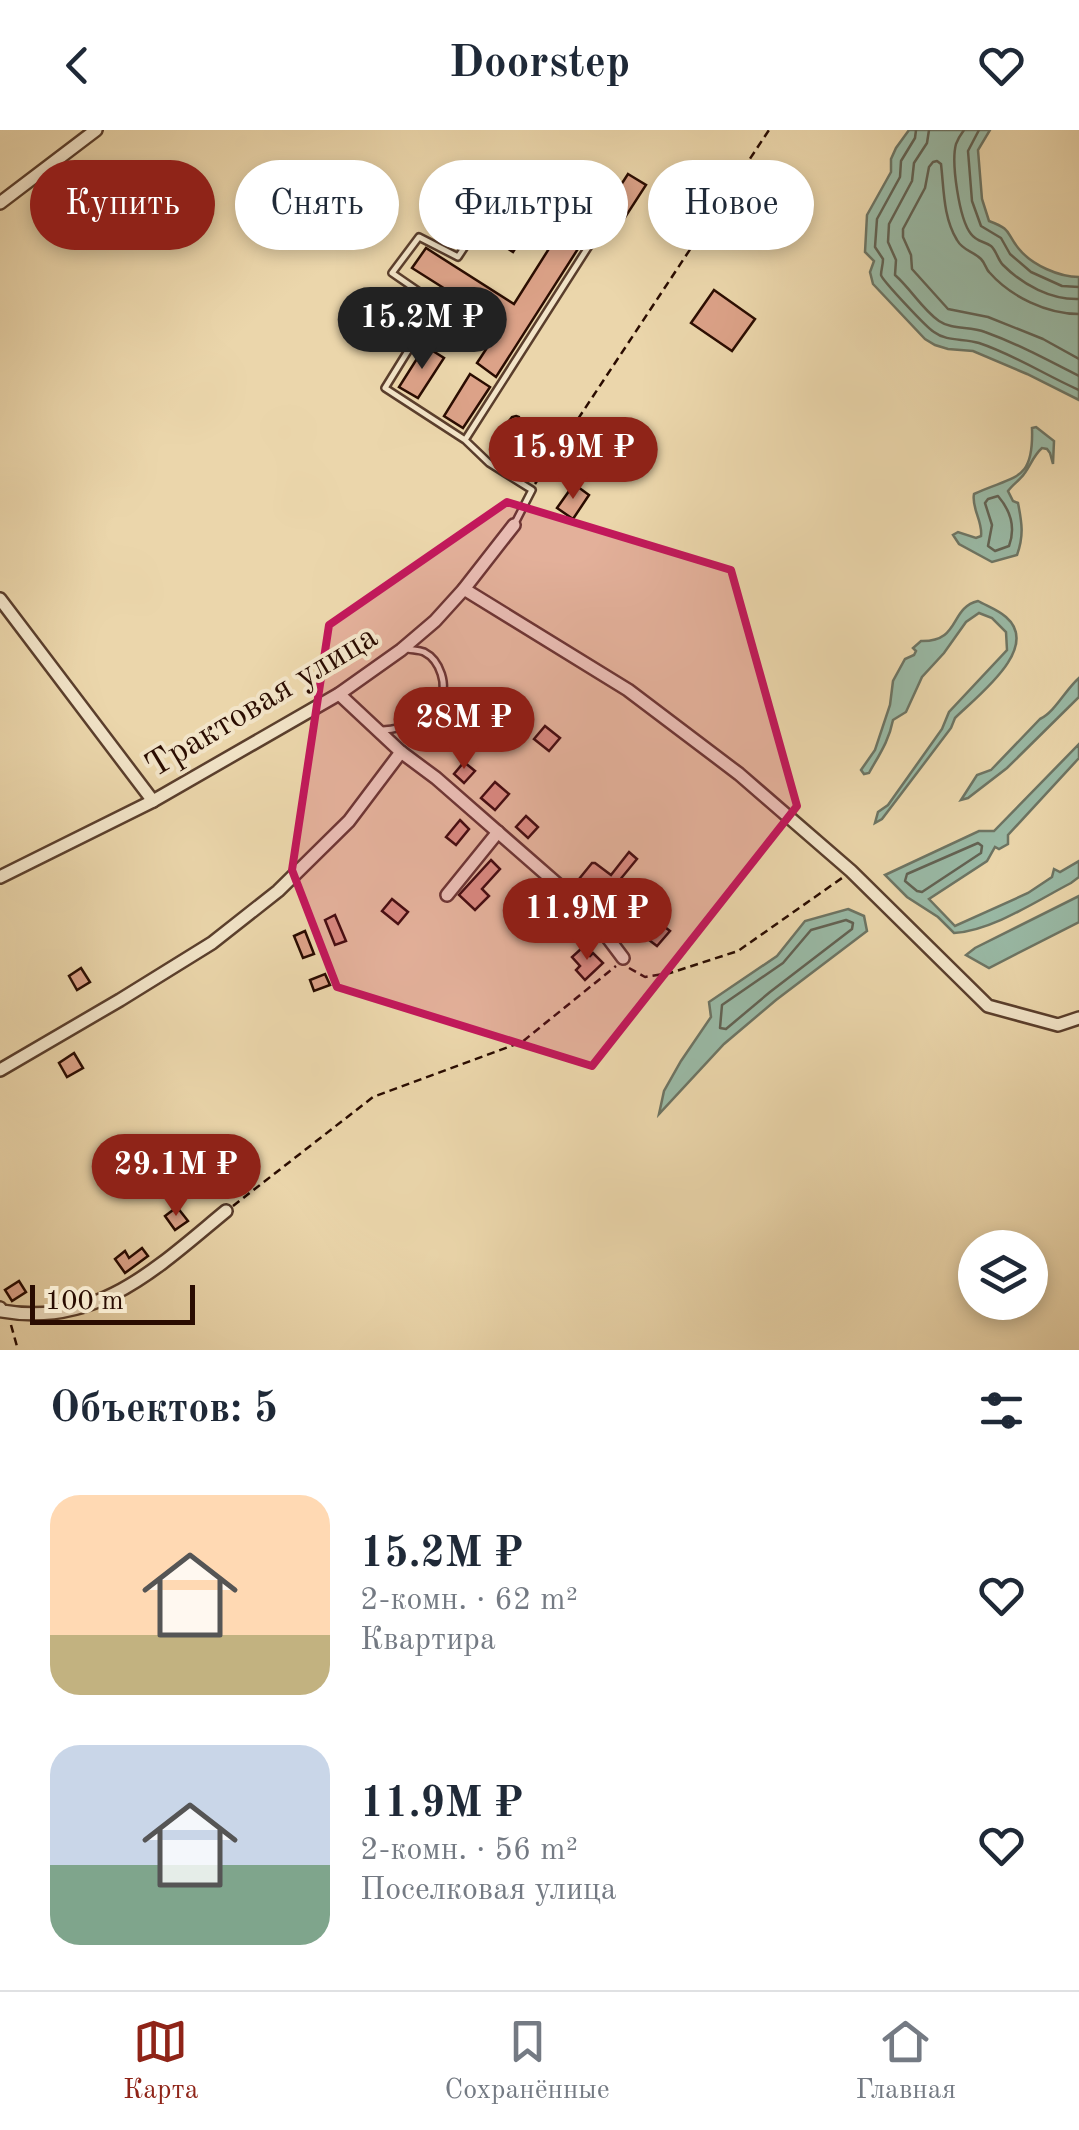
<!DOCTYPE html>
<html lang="ru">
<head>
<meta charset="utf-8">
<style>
  :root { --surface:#fff; --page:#f6f6f7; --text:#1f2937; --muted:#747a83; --line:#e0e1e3; --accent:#8f2418 }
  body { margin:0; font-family:"Old Standard TT",serif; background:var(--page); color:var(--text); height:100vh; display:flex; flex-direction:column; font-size:38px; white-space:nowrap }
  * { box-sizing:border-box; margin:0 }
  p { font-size:32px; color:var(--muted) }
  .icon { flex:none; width:55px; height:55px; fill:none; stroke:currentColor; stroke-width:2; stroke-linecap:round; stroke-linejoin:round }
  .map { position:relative; height:1220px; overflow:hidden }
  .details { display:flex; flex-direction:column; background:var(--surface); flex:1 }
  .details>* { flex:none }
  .top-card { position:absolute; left:30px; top:30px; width:1020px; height:90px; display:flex; gap:20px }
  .buttons { position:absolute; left:958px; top:1100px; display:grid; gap:20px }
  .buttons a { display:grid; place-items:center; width:90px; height:90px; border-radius:50%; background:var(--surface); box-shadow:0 5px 15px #0003; font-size:50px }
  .scale { position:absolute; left:30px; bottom:25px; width:165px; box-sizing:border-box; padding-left:10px; border:5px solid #2a0c01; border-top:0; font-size:28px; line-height:35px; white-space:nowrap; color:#2a0c01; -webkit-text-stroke:8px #f2e4c8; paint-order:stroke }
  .price { position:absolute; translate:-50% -85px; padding:0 22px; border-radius:35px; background:var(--accent); color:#fff; font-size:32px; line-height:65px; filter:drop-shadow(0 2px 5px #0008) }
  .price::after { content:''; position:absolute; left:50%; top:60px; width:30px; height:22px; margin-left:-15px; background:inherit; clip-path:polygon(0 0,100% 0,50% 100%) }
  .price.on { background:#222; color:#fff }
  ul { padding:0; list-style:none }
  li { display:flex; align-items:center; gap:30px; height:250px; padding:0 50px }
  li span { display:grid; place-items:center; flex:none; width:280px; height:200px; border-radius:30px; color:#555 }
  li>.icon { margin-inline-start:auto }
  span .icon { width:120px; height:120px; fill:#fffc; stroke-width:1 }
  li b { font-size:42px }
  h2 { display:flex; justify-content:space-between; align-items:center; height:120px; padding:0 50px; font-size:42px }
  .pill { padding:0 35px; border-radius:45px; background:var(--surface); box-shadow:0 5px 15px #0003; font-size:35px; line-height:90px }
  .pill.on { background:var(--accent); color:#fff }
  header { display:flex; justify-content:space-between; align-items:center; height:130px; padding:0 50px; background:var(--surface); font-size:45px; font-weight:700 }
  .dock { display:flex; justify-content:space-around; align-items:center; height:140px; border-top:2px solid var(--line); background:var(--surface); font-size:28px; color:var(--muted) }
  .dock a { display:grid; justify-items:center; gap:5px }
  .dock .on { color:var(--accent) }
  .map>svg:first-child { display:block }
</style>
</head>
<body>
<header><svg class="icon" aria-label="back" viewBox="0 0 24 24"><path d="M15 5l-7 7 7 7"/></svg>Doorstep<svg class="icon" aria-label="heart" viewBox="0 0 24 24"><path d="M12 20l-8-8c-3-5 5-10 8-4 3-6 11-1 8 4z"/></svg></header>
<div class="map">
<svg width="1079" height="1220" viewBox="0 0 1079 1220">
  <rect width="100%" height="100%" fill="#ebd6ab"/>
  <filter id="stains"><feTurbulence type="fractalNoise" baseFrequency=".002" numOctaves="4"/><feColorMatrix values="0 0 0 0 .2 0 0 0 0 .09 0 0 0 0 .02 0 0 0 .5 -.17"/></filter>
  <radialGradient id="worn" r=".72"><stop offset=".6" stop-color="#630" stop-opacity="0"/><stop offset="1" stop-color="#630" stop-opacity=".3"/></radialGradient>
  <g fill="#99b9a5" stroke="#6d7463" stroke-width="2.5">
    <path d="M909 0H990L978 20 982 69 989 91C1013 100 1005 102 1019 119 1032 135 1059 147 1079 147V270L1027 244 973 221 948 219 935 215 925 209 873 154 870 142 874 131 865 122 867 85 891 42V29L896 18Z"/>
    <path d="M1036 297 1054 311 1053 334 1050 323 1047 319 1042 318C1033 326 1031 335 1024 344 1020 350 1013 354 1008 361L1013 371 1018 373C1022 393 1024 406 1017 425L992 432 959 414 953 405 958 402 976 408 981 406C983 391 971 378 974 364 1014 345 1034 353 1032 298Z"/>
    <path d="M978 471C987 476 998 480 1006 487 1042 518 976 567 955 588L951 598 882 689 875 693 878 682 888 675 942 599 949 582 1007 520 1006 502 992 488 979 483 966 492 944 523 922 547 906 582 893 590C889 611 879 625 869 643L864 644 861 640 875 620 890 575 893 551 905 529 914 525 916 521 913 518 921 511C961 512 949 478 978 471Z"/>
    <path d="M1079 548V567L1007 638 968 668 961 670 977 645 991 640 1040 589C1055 582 1065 560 1079 548Z"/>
    <path d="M1079 614V628L1008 705V714L999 719 995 717 987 731 929 769 955 796 1028 763 1052 747 1054 739 1060 742 1079 731V747L1071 753C1038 770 992 801 954 803L938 787 907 767 885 745 979 701H994Z"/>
    <path d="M1079 766V792L989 838 966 825 975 818Z"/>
    <path d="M848 779 864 786 867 801 776 870 724 914 659 984 664 961 681 931 711 887 709 872 777 826 805 791Z"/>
  </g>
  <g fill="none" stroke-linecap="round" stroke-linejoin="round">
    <g stroke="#626253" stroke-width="2.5">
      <path d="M916 0 915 8 901 31 900 47 877 89 875 117 883 129C883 135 881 140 881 145 882 150 927 198 934 202 947 212 964 208 979 213 1015 225 1045 245 1079 260"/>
      <path d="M929 0 927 13 914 33 912 51 889 94 888 112 896 130 895 145C911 159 922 179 939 191 952 200 970 196 985 202 1018 214 1048 230 1079 246"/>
      <path d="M964 0C961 4 958 9 956 14 951 32 959 89 971 104 977 112 984 111 991 116 996 120 998 130 1003 135 1023 155 1051 170 1079 169"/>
      <path d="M979 0 968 21 972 71 981 96 1001 108 1010 124 1031 142 1062 156 1079 157"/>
      <path d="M1079 184C1047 184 1011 167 989 142 986 139 985 133 981 129 973 121 963 121 957 110 943 87 944 59 941 34L937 31 933 32 929 37 925 58 903 99V107L911 125 912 139 948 179 988 187 1043 209 1079 229"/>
      <path d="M998 366C1010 380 1016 397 1009 416L995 421 988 416 992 395 985 373 988 369Z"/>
      <path d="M978 713 982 716 981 723 922 762 917 761 905 751 907 744Z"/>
      <path d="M846 790 853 793 852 799 770 862 726 899 720 898 722 875 783 833 811 800Z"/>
    </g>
  </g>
  <g fill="#dca288" stroke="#2a0c01" stroke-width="2.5">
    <path d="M628 44 646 55 624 89 622 88 620 92 606 83 609 79 606 78Z"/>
    <path d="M524 57 546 71 513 122 491 108Z"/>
    <path d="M569 87 590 100 496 247 477 233 502 195 412 138 426 118 514 174Z"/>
    <path d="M714 160 755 189 732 221 691 193Z"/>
    <path d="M425 216 444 228 418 268 399 257Z"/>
    <path d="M470 244 490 257 463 298 444 286Z"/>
    <path d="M516 286 519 287 522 293 505 317 499 316 495 310 512 287Z"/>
    <path d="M595 318 605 326 591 346 580 339Z"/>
    <path d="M574 354 589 365 573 389 557 378Z"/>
    <path d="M545 596 560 608 549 621 534 609Z"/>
    <path d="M464 632 475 641 464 653 454 644Z"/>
    <path d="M495 652 509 664 495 680 481 668Z"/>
    <path d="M526 686 538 697 528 708 516 697Z"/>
    <path d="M460 690 469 699 456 715 446 707Z"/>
    <path d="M629 722 637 729 614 757 635 776 625 787 605 768 604 770 579 749 592 733H595L611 745Z"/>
    <path d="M491 730 500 739 482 759 489 766 475 780 459 765Z"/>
    <path d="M392 769 408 782 398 794 382 781Z"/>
    <path d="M557 779 571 791 557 806 543 794Z"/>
    <path d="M335 785 346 811 335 815 325 790Z"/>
    <path d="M653 788 670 801 657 816 641 804Z"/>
    <path d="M305 801 314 824 303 828 294 806Z"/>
    <path d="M582 818 590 826 593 823 603 833 585 850 576 840 580 836 572 827Z"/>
    <path d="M81 838 90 852 77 860 69 846Z"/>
    <path d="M325 844 330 855 314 861 310 850Z"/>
    <path d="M74 923 83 938 67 947 59 933Z"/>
    <path d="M177 1077 188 1091 175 1100 165 1086Z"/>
    <path d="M142 1118 148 1126 125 1143 115 1129 125 1121 129 1128Z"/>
    <path d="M19 1151 26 1162 12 1171 5 1160Z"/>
  </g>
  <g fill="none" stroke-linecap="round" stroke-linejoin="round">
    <g stroke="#5a3e2c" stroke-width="10">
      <g id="lane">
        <path d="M465 310 385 258 437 174 392 143 419 107 458 127 510 48 521 45 601 97 465 310 489 333 532 360 514 395"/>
        <path d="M383 600C403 599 427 590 439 571 449 556 440 530 424 522 419 520 412 520 408 519"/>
      </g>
    </g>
    <g stroke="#5a3e2c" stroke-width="16">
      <g id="street">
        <path d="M0 73 96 0"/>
        <path d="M464 459 628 560 739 644 851 741 988 876 1058 895 1079 888"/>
        <path d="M0 469 153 671"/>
        <path d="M339 564 401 622 436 648 587 780 623 828"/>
        <path d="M0 747 153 671 339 564 401 520 435 491 464 459 514 395"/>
        <path d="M447 765 498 702"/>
        <path d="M0 940 120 870 212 813 278 761 349 691 401 622"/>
        <path d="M0 1178 2 1181C97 1198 158 1137 226 1081"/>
      </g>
    </g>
    <g stroke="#2a0c01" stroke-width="2.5" stroke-dasharray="8 5" stroke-linecap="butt">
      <path d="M535 354 769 0"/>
      <path d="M629 838 645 847 670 843 738 821 842 748"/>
      <path d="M233 1076 373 967 522 912 616 836"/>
      <path d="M11 1195 18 1220"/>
    </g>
    <use href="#lane" stroke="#f2e4c8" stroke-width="5"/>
    <use href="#street" stroke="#f2e4c8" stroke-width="11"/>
  </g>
  <path fill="#c2185b" fill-opacity="0.2" stroke="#c2185b" stroke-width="8" stroke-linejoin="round" d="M507 372 731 440 797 676 592 936 337 857 292 740 329 495Z"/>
  <g text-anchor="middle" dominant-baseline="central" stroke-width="8" stroke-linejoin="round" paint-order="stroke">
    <g font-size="35" fill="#2a0c01" stroke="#f2e4c8">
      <text transform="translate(262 572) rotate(-31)">Трактовая улица</text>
    </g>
  </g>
  <rect width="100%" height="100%" filter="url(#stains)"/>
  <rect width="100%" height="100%" fill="url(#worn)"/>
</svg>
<div class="buttons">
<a><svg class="icon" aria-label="layers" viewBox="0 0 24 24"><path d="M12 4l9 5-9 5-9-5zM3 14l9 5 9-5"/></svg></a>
</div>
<div class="scale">100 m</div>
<b class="price on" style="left:422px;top:242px">15.2M ₽</b>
<b class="price" style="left:573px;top:372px">15.9M ₽</b>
<b class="price" style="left:464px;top:642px">28M ₽</b>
<b class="price" style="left:587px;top:833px">11.9M ₽</b>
<b class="price" style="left:176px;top:1089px">29.1M ₽</b>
<div class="top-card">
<a class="pill on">Купить</a>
<a class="pill">Снять</a>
<a class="pill">Фильтры</a>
<a class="pill">Новое</a>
</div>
</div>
<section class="details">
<h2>Объектов: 5<svg class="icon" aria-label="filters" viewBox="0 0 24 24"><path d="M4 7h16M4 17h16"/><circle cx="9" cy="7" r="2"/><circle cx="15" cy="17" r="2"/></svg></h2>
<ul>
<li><span style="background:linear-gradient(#ffd9b3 70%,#c2b280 0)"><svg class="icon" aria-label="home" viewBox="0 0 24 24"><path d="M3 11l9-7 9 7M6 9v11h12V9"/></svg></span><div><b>15.2M ₽</b><p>2-комн. · 62 m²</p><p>Квартира</p></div><svg class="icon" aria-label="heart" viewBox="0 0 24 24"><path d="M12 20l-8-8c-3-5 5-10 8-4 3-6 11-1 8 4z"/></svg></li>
<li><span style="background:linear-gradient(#c9d6e8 60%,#7fa58c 0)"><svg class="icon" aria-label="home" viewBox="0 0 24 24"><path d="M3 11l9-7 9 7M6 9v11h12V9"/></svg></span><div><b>11.9M ₽</b><p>2-комн. · 56 m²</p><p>Поселковая улица</p></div><svg class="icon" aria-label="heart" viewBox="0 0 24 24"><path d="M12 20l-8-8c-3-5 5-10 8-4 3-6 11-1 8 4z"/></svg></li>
</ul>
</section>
<nav class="dock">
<a class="on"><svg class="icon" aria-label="map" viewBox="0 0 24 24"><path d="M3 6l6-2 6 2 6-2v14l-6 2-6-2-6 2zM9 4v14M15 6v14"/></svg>Карта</a>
<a><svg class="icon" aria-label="saved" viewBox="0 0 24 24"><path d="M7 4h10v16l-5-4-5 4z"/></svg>Сохранённые</a>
<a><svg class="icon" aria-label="home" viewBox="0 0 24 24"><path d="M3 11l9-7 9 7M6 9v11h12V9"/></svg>Главная</a>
</nav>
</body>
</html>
